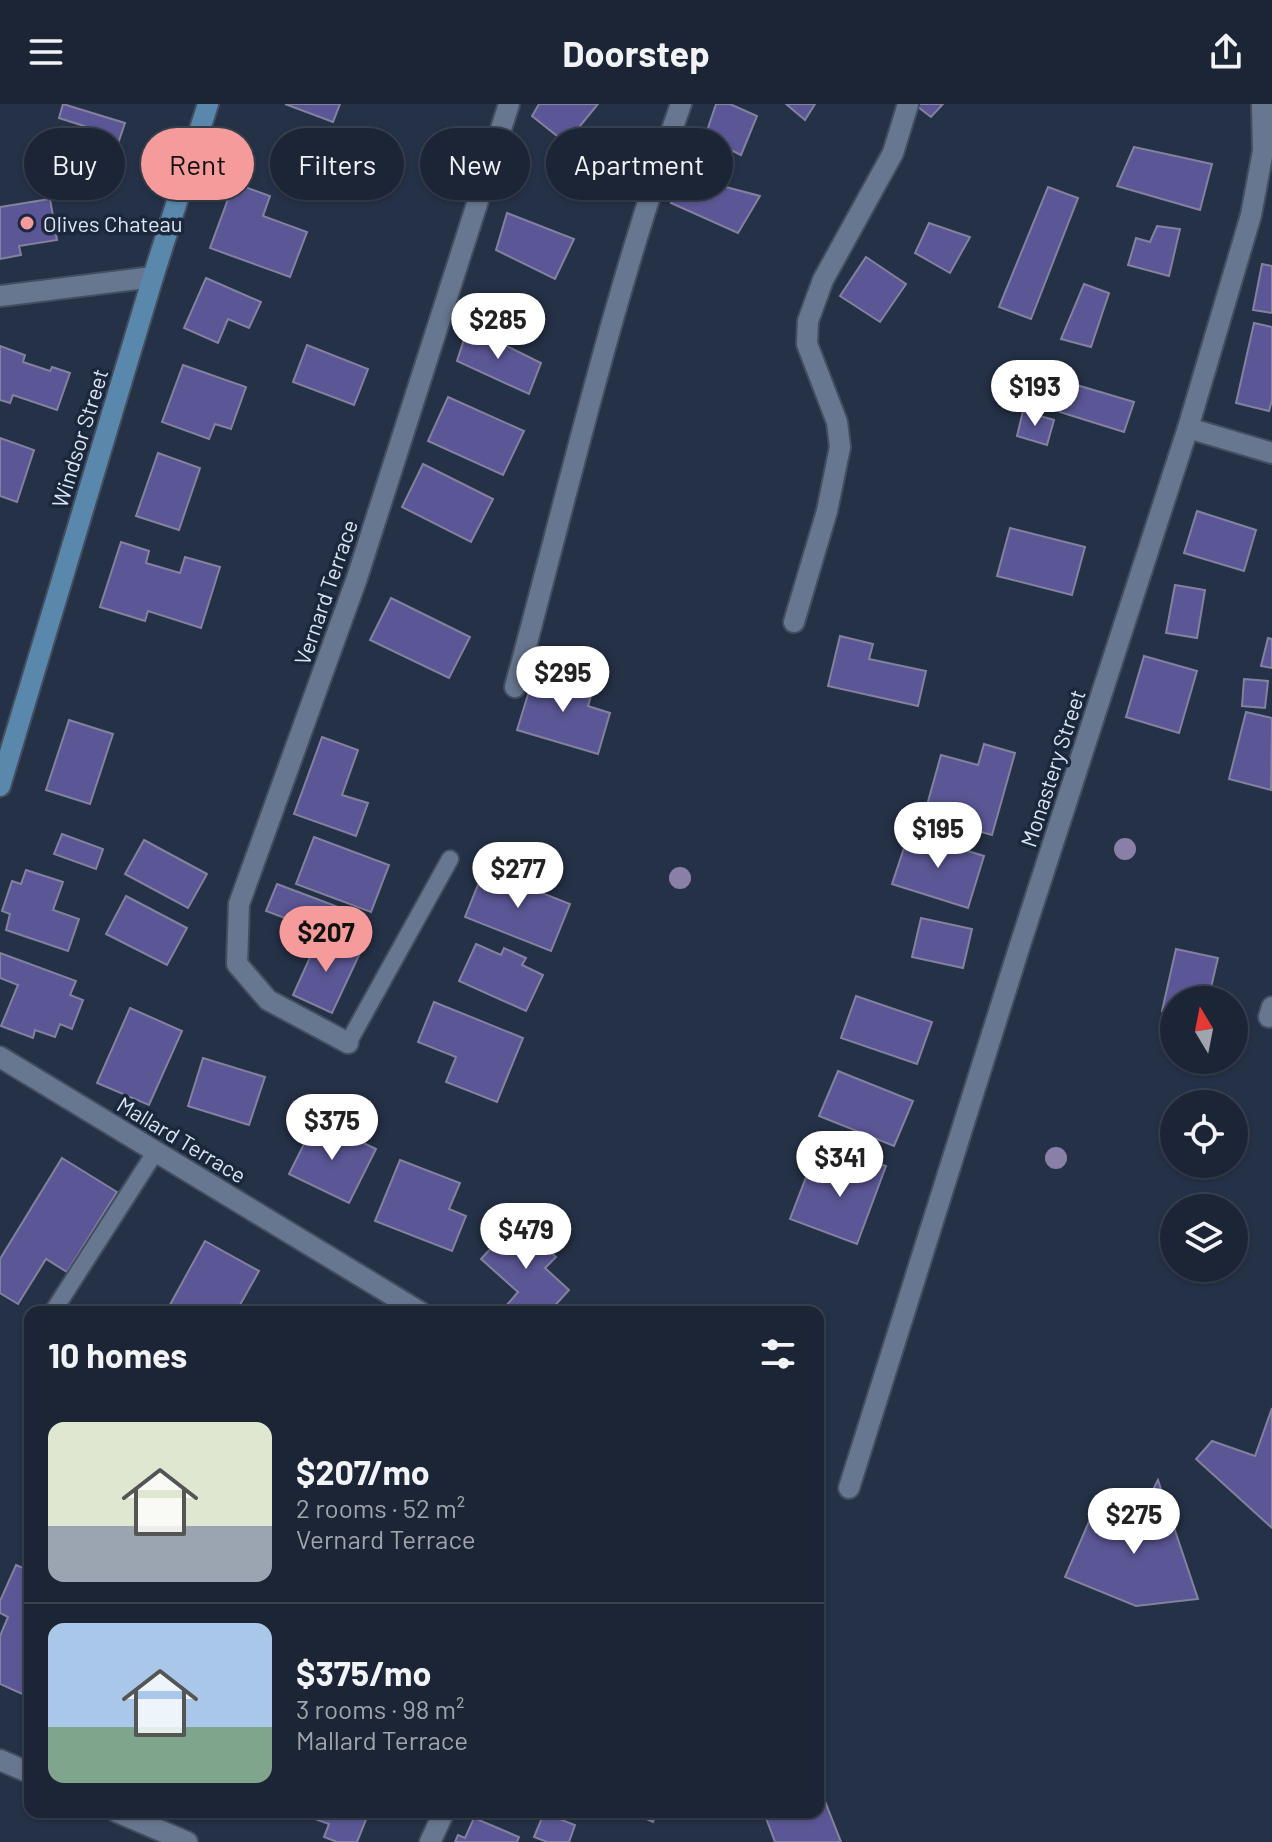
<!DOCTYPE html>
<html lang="en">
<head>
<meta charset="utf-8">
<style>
  :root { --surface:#1c2535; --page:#293141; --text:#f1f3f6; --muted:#a0a5ad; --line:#3a4250; --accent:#f59b9b }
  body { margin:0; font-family:Barlow,sans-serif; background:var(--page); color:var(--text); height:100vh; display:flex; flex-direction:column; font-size:30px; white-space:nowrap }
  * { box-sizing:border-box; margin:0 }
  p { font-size:26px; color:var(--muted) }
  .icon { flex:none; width:44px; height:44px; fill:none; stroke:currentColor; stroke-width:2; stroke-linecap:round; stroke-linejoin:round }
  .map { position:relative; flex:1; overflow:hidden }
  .details { position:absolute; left:24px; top:1202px; width:800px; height:512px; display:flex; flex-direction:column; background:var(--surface); border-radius:16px; box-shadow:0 2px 6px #0004,0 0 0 2px var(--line) }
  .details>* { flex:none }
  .guide { position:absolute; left:24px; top:24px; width:800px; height:72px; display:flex; gap:16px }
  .needle { width:52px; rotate:350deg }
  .tools { position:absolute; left:1160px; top:882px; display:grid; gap:16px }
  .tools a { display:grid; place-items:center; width:88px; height:88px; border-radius:50%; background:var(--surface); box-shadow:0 2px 6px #0004,0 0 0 2px var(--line); font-size:40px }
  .price { position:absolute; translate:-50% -68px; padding:0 18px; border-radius:28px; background:#fff; color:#222; font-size:26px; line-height:52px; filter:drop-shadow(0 2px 4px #0008) }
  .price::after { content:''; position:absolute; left:50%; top:48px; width:24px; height:18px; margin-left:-12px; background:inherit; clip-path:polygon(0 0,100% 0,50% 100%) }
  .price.on { background:var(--accent); color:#111 }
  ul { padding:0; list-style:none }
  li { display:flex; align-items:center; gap:24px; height:200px; padding:0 24px }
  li+li { border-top:2px solid var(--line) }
  li span { display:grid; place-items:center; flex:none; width:224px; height:160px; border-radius:16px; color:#555 }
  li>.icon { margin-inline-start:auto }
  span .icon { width:96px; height:96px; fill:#fffc; stroke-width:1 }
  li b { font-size:34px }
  h2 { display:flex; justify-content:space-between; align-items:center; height:96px; padding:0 24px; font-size:34px }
  .chip { padding:0 28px; border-radius:36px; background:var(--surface); box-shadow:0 2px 6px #0004,0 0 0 2px var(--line); font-size:28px; line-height:72px }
  .chip.on { background:var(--accent); color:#111 }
  header { display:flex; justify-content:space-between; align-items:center; height:104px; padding:0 24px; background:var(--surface); font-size:36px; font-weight:700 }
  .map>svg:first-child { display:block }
</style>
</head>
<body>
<header><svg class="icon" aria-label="menu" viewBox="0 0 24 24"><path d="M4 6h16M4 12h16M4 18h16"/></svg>Doorstep<svg class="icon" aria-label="share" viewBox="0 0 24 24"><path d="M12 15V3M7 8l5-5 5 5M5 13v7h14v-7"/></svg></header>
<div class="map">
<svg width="1272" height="1738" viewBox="0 0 1272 1738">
  <rect width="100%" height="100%" fill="#253147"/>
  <g fill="#5b5796" stroke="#82829f" stroke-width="2">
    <path d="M63 0 125 19 103 84 67 71 84 22 59 14Z"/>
    <path d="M285 0H340L333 18Z"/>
    <path d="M539 0H598L566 39 532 12Z"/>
    <path d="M716 0H730L757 12 741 51 705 33Z"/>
    <path d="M786 0H815L805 16Z"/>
    <path d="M914 0H943L931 13Z"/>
    <path d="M1134 43 1212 60 1200 106 1117 82Z"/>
    <path d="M699 50 726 64 722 82 760 92 738 129 671 99Z"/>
    <path d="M234 79 270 92 263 112 307 128 290 173 210 144Z"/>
    <path d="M1048 83 1078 94 1031 215 999 203Z"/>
    <path d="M50 95 57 136 19 142 21 151 0 155V103Z"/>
    <path d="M507 109 574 135 555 175 496 146Z"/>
    <path d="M929 119 970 133 950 169 915 149Z"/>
    <path d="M1157 122 1180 125 1169 172 1128 161 1136 134 1150 138Z"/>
    <path d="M866 153 906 180 880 218 840 192Z"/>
    <path d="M1262 160 1272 162V209L1253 206Z"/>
    <path d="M206 174 261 198 249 224 228 215 218 239 184 224Z"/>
    <path d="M1084 180 1109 189 1091 243 1061 235Z"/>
    <path d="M1254 219 1272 223V296L1269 307 1236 299Z"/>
    <path d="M468 223 541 259 529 290 457 257Z"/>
    <path d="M307 241 368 265 354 301 293 278Z"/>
    <path d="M0 242 25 251 23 258 50 267 52 263 70 269 57 306 13 291 10 299 0 296Z"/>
    <path d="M183 261 246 283 231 325 215 320 209 335 162 318Z"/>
    <path d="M1070 279 1134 298 1124 328 1060 308Z"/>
    <path d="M448 293 524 327 503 371 428 337Z"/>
    <path d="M1023 307 1054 316 1047 341 1017 332Z"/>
    <path d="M0 334 34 346 17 398 0 392Z"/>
    <path d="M158 349 200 364 179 426 136 412Z"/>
    <path d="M423 360 493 395 471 438 402 403Z"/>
    <path d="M1197 407 1256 426 1244 467 1184 449Z"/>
    <path d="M1010 424 1085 443 1072 491 997 472Z"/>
    <path d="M121 438 149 447 146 459 180 469 185 453 220 463 201 524 148 507 145 517 100 503Z"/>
    <path d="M1175 481 1205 486 1197 534 1166 529Z"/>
    <path d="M391 494 470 533 449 574 370 536Z"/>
    <path d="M840 532 873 540 869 555 926 567 918 602 828 582Z"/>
    <path d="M1268 534 1272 535V564L1261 562Z"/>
    <path d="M1144 552 1197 567 1179 629 1126 613Z"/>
    <path d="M535 568 593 585 588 602 610 609 598 650 517 626Z"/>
    <path d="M1244 575 1268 577 1265 604 1242 602Z"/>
    <path d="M1246 608 1272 614 1271 686 1229 675Z"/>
    <path d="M69 616 113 630 90 700 46 686Z"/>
    <path d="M322 633 358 646 342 691 368 699 356 732 294 710Z"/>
    <path d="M984 640 1015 649 992 731 958 721 961 710 927 701 941 651 978 661Z"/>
    <path d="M909 729 984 752 968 804 892 780Z"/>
    <path d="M62 730 103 745 96 765 54 750Z"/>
    <path d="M314 733 389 761 371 808 296 780Z"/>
    <path d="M144 736 207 770 188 804 125 770Z"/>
    <path d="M26 766 63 778 53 806 79 815 68 847 6 826 10 810 2 807 12 777 21 780Z"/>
    <path d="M484 766 570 800 551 847 465 813Z"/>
    <path d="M277 780 349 807 338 834 266 807Z"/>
    <path d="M126 792 187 824 167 861 106 830Z"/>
    <path d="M921 814 972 825 963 864 912 853Z"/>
    <path d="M320 831 360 849 332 909 293 891Z"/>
    <path d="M476 840 501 851 504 844 526 854 522 861 543 871 526 907 459 877Z"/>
    <path d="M1176 845 1218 854 1208 896H1174V910L1162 907Z"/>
    <path d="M0 849 76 877 70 891 83 896 72 925 60 920 55 933 35 926 33 934 1 922 18 881 0 874Z"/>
    <path d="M856 892 932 918 917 960 841 934Z"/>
    <path d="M434 898 523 934 497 998 446 978 456 953 418 938Z"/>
    <path d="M130 904 182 927 149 1001 97 979Z"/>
    <path d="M203 954 265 973 249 1021 188 1002Z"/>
    <path d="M838 967 913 997 894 1042 819 1012Z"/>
    <path d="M316 1016 376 1045 349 1099 289 1070Z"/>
    <path d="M846 1048 886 1062 857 1140 790 1115 808 1068 835 1078Z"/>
    <path d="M62 1054 117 1088 67 1168 46 1155 18 1200 0 1189V1155Z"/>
    <path d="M400 1056 460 1079 449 1105 466 1112 452 1147 375 1117Z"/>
    <path d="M516 1117 556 1153 545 1164 569 1186 549 1208H512L506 1202 518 1188 481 1155Z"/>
    <path d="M205 1137 259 1167 236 1208H166Z"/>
    <path d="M818 1253 823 1254 818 1277Z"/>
    <path d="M1272 1304V1424L1196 1355 1212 1337 1255 1352Z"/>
    <path d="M1158 1376 1198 1495 1136 1502 1065 1473 1094 1406 1139 1412Z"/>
    <path d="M16 1461 30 1467 29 1593 0 1580V1532L8 1513 0 1509V1497Z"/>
    <path d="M823 1692 841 1738H775L766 1714 781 1708H818V1694Z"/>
    <path d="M305 1708H369L357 1738H337L324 1733 329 1720 304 1711Z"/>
    <path d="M631 1708H657L653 1718Z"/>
    <path d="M544 1709 575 1721 569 1738H547L534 1733Z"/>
    <path d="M474 1714 519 1733 517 1738H455L458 1731 465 1734Z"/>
  </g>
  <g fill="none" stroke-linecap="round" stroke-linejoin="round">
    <g stroke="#434e60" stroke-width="20">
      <g id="lane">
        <path d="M348 939 450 755"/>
        <path d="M54 1206 156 1047"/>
      </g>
    </g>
    <g stroke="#434e60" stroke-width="24">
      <g id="street">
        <path d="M0 192 153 173"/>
        <path d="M1188 324 1272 349"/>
        <path d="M794 518 827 407 840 343 837 318 807 240 808 217 823 176 893 49 908 0"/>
        <path d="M515 583C568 388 613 190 681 0"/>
        <path d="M1269 913 1272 903"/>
        <path d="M348 939 268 896 237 860 239 800 357 474 509 0"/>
        <path d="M0 953 420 1208"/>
        <path d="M849 1384 1020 841 1188 324 1251 111 1263 47 1262 0"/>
        <path d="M0 1656 30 1669"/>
        <path d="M117 1708 187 1738"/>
        <path d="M430 1738 444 1708"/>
      </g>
    </g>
    <g stroke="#434e60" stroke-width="24">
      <path id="secondary" d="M0 682 153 173 208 0"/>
    </g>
    <use href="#lane" stroke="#687790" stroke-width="16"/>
    <use href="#street" stroke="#687790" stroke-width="20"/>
    <use href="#secondary" stroke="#5a88ad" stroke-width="20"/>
  </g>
  <g fill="#8a80a7">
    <circle cx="1125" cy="745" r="11"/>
    <circle cx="680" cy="774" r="11"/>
    <circle cx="1056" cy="1054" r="11"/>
  </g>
  <circle fill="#f59b9b" stroke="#1b273c" stroke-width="3" cx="27" cy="119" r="8"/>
  <g text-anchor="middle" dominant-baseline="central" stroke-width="7" stroke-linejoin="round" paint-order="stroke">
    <g font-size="22" fill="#dde5f3" stroke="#1b273c" text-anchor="start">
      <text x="43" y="119">Olives Chateau</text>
    </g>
    <g font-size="22" fill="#dde5f3" stroke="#1b273c">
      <text transform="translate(79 334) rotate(-73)">Windsor Street</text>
      <text transform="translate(325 488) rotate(-71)">Vernard Terrace</text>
      <text transform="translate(1052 664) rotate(-72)">Monastery Street</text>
      <text transform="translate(182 1035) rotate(31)">Mallard Terrace</text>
    </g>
  </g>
</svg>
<div class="tools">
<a><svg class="needle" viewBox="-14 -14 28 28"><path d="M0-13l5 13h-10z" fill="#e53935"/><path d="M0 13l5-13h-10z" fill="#a0a5ad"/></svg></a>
<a><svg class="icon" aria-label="locate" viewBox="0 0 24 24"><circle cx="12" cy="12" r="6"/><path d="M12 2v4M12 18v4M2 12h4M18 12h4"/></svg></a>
<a><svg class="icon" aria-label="layers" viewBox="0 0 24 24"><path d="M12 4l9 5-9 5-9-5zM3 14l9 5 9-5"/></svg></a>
</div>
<b class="price" style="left:498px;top:257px">$285</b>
<b class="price" style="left:1035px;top:324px">$193</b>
<b class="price" style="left:563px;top:610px">$295</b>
<b class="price" style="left:938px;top:766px">$195</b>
<b class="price" style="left:518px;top:806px">$277</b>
<b class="price on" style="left:326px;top:870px">$207</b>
<b class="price" style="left:332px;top:1058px">$375</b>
<b class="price" style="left:840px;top:1095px">$341</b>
<b class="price" style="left:526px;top:1167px">$479</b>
<b class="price" style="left:1134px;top:1452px">$275</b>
<div class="guide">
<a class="chip">Buy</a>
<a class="chip on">Rent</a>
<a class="chip">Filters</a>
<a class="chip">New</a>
<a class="chip">Apartment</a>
</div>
<section class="details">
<h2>10 homes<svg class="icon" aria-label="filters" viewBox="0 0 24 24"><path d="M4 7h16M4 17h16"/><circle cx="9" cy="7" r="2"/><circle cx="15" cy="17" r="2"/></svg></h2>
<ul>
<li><span style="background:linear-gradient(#dfe7d0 65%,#9aa5b1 0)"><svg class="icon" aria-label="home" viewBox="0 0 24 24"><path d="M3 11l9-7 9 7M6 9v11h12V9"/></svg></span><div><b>$207/mo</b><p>2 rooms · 52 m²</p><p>Vernard Terrace</p></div></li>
<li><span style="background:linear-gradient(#a9c7e8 65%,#7fa58c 0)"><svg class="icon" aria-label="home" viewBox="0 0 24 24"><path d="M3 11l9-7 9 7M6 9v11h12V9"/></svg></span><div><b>$375/mo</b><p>3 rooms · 98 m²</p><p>Mallard Terrace</p></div></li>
</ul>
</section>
</div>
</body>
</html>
